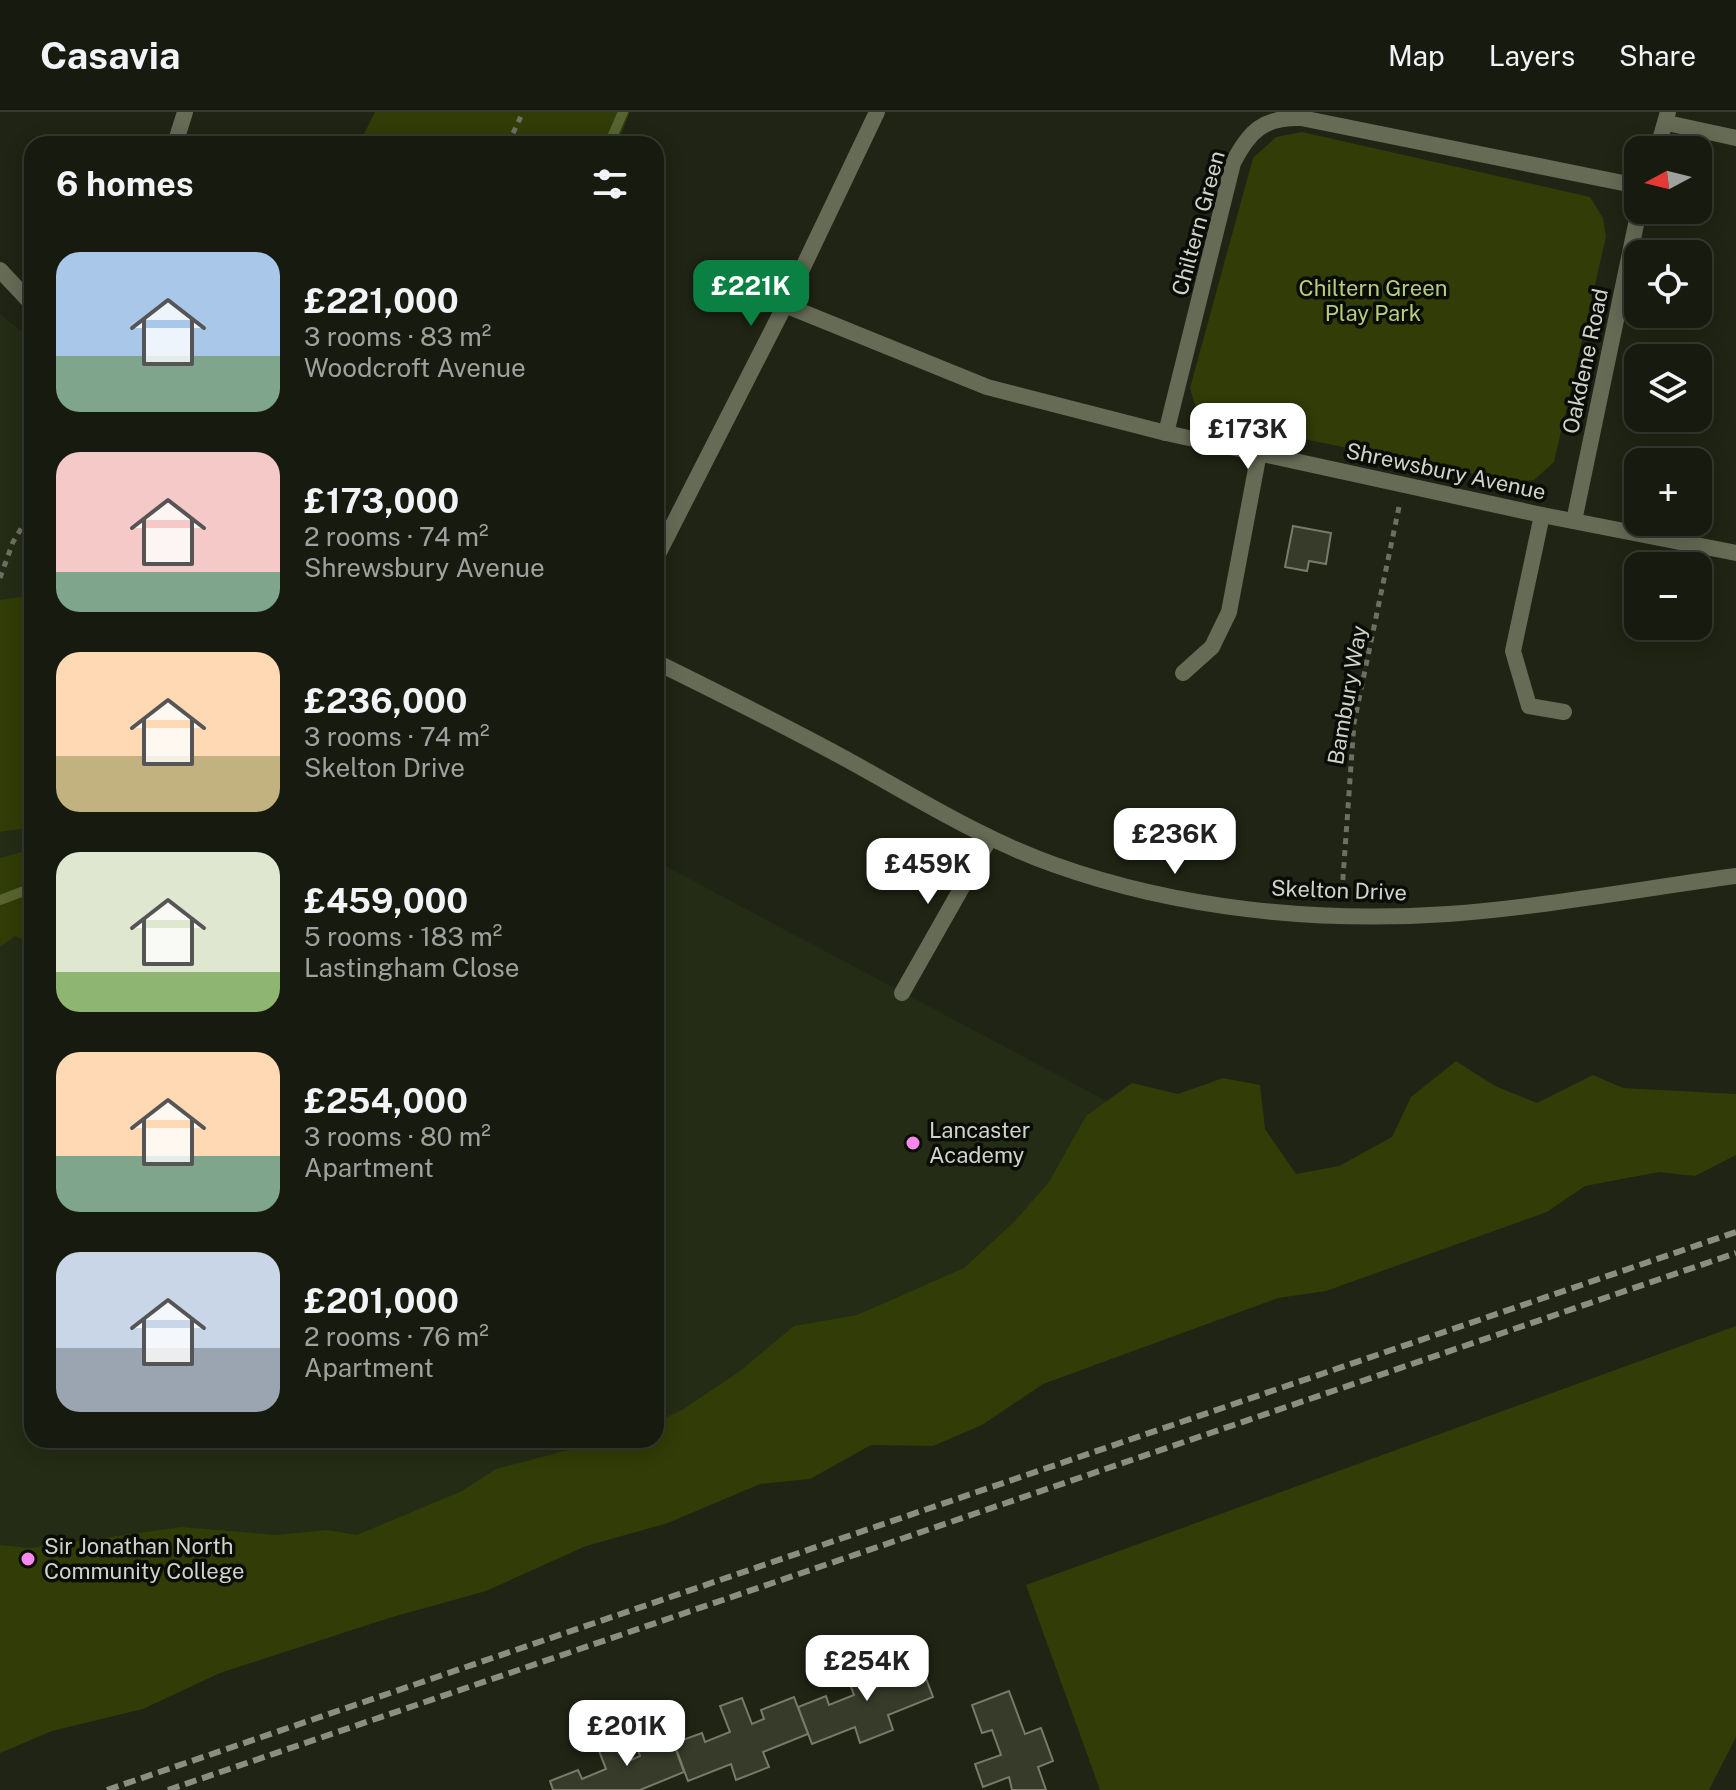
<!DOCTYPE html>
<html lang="en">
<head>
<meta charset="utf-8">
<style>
  :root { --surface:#171b0f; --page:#24281d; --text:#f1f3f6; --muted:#9ea19e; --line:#36392f; --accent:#0b8043 }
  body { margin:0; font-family:"Public Sans",sans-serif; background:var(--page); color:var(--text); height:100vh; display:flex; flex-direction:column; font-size:30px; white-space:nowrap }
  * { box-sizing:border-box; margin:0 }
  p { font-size:26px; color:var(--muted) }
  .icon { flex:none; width:44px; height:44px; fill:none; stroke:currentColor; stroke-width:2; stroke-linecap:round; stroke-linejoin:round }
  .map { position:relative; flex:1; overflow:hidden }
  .panel { position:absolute; left:24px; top:24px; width:640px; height:1312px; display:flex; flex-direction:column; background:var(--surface); border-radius:24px; box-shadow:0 4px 20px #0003,0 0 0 2px var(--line) }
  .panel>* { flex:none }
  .needle { width:52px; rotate:263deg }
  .buttons { position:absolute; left:1624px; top:24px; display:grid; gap:16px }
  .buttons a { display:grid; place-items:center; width:88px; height:88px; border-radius:16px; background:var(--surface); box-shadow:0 4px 20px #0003,0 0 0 2px var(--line); font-size:40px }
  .price { position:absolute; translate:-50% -68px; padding:0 18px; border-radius:16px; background:#fff; color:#222; font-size:26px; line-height:52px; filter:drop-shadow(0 2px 4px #0008) }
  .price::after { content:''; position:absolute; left:50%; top:48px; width:24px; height:18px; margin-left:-12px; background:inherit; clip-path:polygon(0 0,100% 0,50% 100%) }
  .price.selected { background:var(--accent); color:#fff }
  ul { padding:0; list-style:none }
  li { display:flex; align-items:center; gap:24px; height:200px; padding:0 32px }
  li span { display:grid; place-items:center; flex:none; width:224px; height:160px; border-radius:24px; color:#555 }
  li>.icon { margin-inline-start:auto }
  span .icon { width:96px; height:96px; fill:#fffc; stroke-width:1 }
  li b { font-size:34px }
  h2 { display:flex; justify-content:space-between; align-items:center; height:96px; padding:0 32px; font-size:34px }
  header { display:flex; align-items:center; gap:48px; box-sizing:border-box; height:112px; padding:0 40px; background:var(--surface); border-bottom:2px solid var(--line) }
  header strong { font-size:38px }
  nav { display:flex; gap:44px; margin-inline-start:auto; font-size:28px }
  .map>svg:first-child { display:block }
</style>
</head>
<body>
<header>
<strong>Casavia</strong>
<nav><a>Map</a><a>Layers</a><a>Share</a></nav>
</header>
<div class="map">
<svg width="1736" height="1678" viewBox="0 0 1736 1678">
  <rect width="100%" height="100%" fill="#1f2414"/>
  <g fill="#252c15">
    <path d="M0 202 32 228V1328H641L0 1548Z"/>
    <path d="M656 749 1116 994 1225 1068 656 1321Z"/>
  </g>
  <g fill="#313c07">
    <path d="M375 0H630L617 32H359Z"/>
    <path d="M1302 20 1590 85 1603 106 1606 125 1554 350 1534 368 1513 370 1212 308 1197 299 1190 276 1253 46 1276 25Z"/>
    <path d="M32 483V715L0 720V488Z"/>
    <path d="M32 737V831L15 824 0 835V746Z"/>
    <path d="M1456 949 1495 974 1537 991 1593 963 1623 976 1736 982V1043L1695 1064 1659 1060 1585 1074 1547 1100 1326 1179 1278 1186 1043 1272 982 1313 933 1334 871 1333 810 1367 760 1372 668 1411 586 1434 486 1479 389 1506 220 1561 143 1597 52 1619 0 1641V1433L30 1436 182 1415 276 1423 327 1418 357 1423 462 1379 496 1357 607 1328H656V1310L682 1298 740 1259 794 1214 857 1203 964 1156 1014 1110 1049 1070 1086 1004 1132 971 1178 982 1223 966 1260 973 1265 1017 1296 1062 1339 1054 1392 1025 1411 985Z"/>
    <path d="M1736 1214V1625L1709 1678H1100L1026 1473Z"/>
  </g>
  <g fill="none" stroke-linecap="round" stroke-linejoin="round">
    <g stroke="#576431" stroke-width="10">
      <path d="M609 32 623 0"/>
      <path d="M0 788 32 776"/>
    </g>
  </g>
  <g fill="#363b2a" stroke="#767c69" stroke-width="2">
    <path d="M1293 414 1331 421 1326 452 1309 449 1307 459 1285 455Z"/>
    <path d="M919 1548 933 1585 888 1603 893 1618 860 1631 855 1615 812 1632 798 1595 826 1584 829 1593 854 1583 844 1557 867 1549 876 1575 889 1570 885 1561Z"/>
    <path d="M1009 1579 1025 1622 1041 1616 1053 1649 1038 1655 1046 1678H1012L1009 1665 983 1675 975 1652 1001 1643 992 1618 982 1621 972 1593Z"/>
    <path d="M794 1585 808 1622 763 1640 769 1655 736 1668 731 1652 688 1669 674 1631 702 1621 705 1630 730 1620 720 1594 742 1586 752 1612 764 1607 761 1598Z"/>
    <path d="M670 1622 684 1660 640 1678H553L550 1669 578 1658 582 1667 606 1657 596 1631 619 1623 629 1649 640 1644 637 1635Z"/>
  </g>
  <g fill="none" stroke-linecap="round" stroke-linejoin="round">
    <g stroke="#6c7062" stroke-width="5" stroke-dasharray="6 6" stroke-linecap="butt">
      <path d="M508 32 523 0"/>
      <path d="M0 466 13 430 32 399"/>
      <path d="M1342 780 1354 611 1399 395"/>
    </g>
    <g stroke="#656b55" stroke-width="16">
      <path d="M1542 403 1513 539 1529 594 1564 600"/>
      <path d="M1183 561 1212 535 1229 500 1259 341"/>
    </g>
    <g stroke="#656b55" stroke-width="16">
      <path d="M1667 11 1736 26"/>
      <path d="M175 32 185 0"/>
      <path d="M1657 38 1668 0"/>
      <path d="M0 158 32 192"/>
      <path d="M785 193 987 275 1166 321 1542 403 1736 441"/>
      <path d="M1166 321 1233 51C1249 19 1264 5 1301 6L1638 74"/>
      <path d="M1574 409 1639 98"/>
      <path d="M656 446 785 193 877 0"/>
      <path d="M656 550C723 583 790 616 855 652 920 688 984 728 1055 753 1179 797 1317 811 1448 802 1544 795 1640 777 1736 764"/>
      <path d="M902 881 990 726"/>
    </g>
    <g stroke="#8b8f82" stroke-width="6" stroke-dasharray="12 6" stroke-linecap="butt">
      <path d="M107 1678 1736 1120"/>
      <path d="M168 1678 1736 1141"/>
    </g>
  </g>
  <g fill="#f888eb" stroke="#0a0c06" stroke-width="3">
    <circle cx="913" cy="1031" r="8"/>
    <circle cx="28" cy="1447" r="8"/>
  </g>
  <g text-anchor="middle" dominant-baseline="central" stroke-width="7" stroke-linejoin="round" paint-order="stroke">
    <g font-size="22" fill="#d0d3c9" stroke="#0a0c06">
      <text transform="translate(1198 111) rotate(-75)">Chiltern Green</text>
      <text transform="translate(1585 249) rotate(-78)">Oakdene Road</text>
      <text transform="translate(1446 359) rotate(12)">Shrewsbury Avenue</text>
      <text transform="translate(1347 583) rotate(-80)">Bambury Way</text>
      <text transform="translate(1339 778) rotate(2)">Skelton Drive</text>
    </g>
    <g font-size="22" fill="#b7cd7d" stroke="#0a0c06">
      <text x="1373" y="176">Chiltern Green<tspan x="1373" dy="25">Play Park</tspan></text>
    </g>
    <g font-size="22" fill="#d0d3c9" stroke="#0a0c06" text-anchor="start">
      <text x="929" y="1018">Lancaster<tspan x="929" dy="25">Academy</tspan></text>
      <text x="44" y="1434">Sir Jonathan North<tspan x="44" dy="25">Community College</tspan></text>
    </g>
  </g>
</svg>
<div class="buttons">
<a><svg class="needle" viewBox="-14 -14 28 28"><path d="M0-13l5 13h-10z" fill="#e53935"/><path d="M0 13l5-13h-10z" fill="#9ea19e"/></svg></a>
<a><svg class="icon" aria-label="locate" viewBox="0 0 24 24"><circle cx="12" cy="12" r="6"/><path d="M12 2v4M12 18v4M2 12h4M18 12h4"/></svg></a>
<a><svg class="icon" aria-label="layers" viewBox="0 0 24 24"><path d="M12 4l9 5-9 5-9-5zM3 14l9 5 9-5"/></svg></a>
<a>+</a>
<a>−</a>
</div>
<b class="price selected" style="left:751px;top:216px">£221K</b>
<b class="price" style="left:1248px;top:359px">£173K</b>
<b class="price" style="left:1175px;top:764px">£236K</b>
<b class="price" style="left:928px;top:794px">£459K</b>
<b class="price" style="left:867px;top:1591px">£254K</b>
<b class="price" style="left:627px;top:1656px">£201K</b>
<section class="panel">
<h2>6 homes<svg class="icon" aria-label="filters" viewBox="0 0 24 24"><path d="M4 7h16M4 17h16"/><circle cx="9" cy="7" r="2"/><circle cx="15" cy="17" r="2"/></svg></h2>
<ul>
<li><span style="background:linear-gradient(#a9c7e8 65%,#7fa58c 0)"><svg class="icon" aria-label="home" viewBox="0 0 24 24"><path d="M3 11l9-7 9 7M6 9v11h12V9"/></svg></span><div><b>£221,000</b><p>3 rooms · 83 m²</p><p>Woodcroft Avenue</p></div></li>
<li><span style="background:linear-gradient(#f6c9c9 75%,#7fa58c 0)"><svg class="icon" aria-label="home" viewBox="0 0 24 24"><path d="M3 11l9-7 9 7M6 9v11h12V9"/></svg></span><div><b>£173,000</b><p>2 rooms · 74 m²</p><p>Shrewsbury Avenue</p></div></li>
<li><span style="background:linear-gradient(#ffd9b3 65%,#c2b280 0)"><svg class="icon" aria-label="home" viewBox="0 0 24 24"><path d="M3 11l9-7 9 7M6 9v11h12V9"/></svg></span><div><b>£236,000</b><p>3 rooms · 74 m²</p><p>Skelton Drive</p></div></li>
<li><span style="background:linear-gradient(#dfe7d0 75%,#8fb573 0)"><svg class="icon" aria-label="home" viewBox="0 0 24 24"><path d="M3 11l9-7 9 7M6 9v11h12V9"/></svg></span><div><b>£459,000</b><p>5 rooms · 183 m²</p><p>Lastingham Close</p></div></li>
<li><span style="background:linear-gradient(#ffd9b3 65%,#7fa58c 0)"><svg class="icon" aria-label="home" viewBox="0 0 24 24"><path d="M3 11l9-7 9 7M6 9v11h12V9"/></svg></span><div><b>£254,000</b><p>3 rooms · 80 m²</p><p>Apartment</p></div></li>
<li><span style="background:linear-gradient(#c9d6e8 60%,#9aa5b1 0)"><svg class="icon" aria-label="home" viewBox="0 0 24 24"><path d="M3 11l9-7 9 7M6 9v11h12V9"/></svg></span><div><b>£201,000</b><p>2 rooms · 76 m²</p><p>Apartment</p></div></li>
</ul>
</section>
</div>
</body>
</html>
